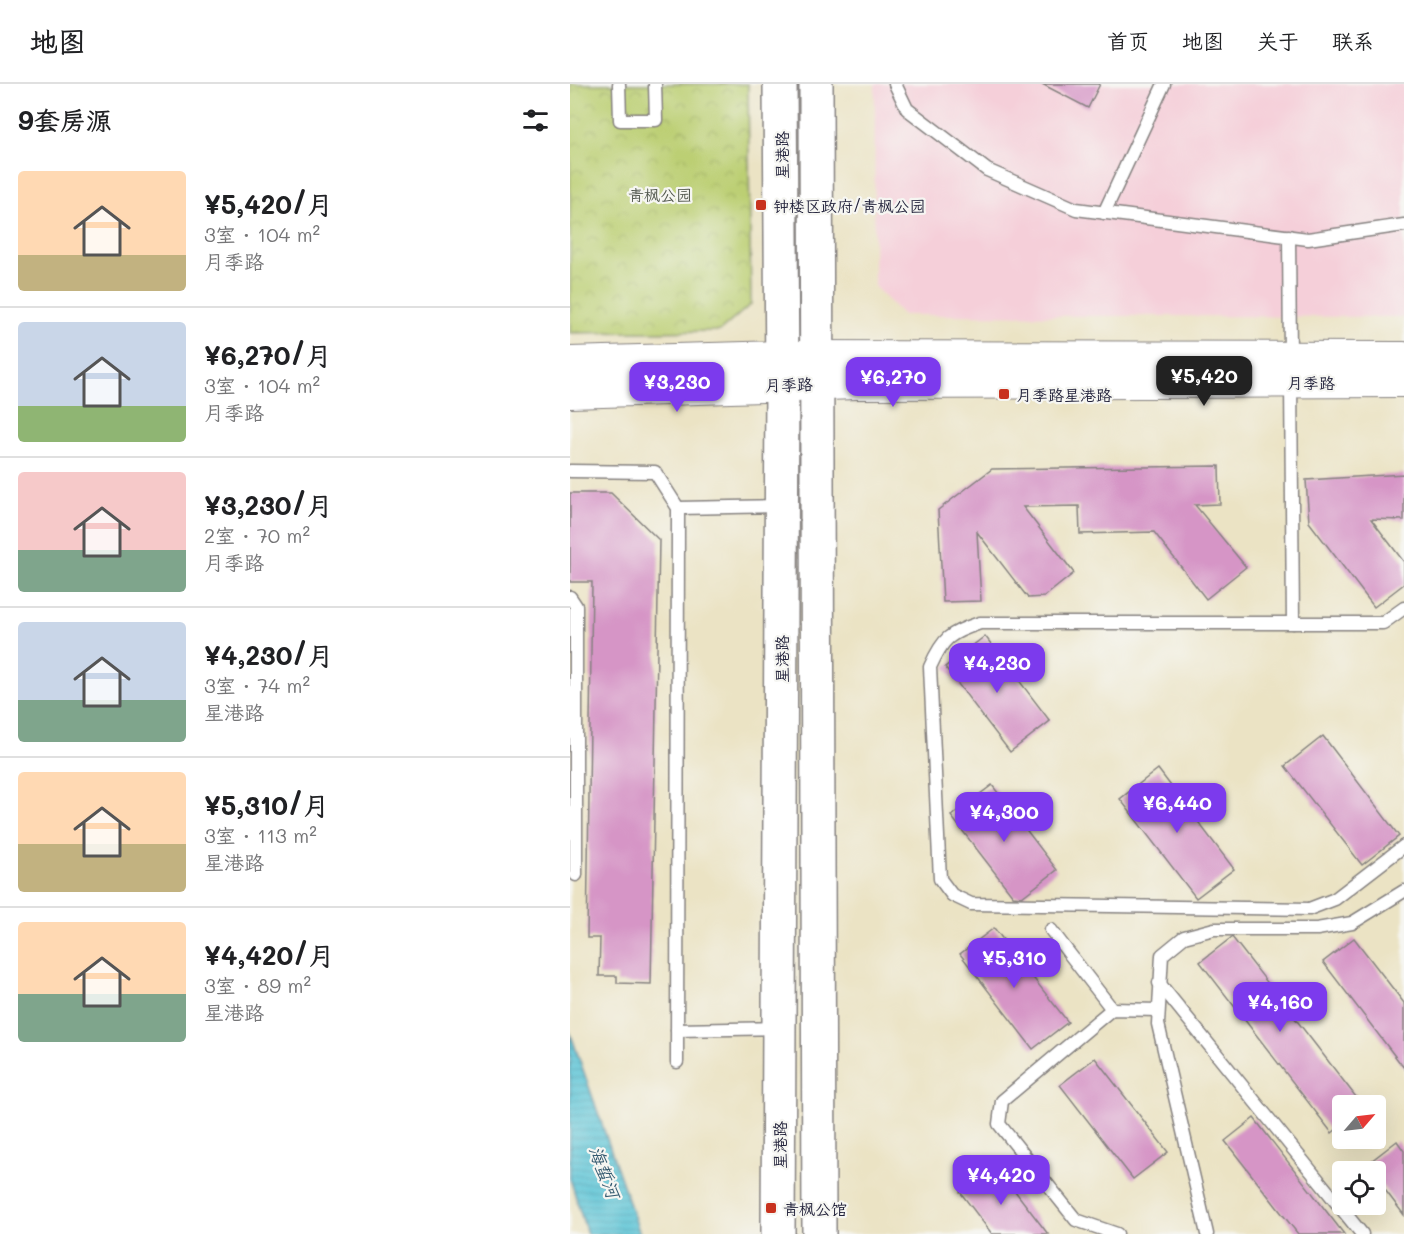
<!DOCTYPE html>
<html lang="zh">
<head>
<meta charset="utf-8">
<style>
  :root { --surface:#fff; --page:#f6f6f6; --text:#202124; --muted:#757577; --line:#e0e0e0; --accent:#7c3aed }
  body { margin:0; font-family:Mali,"LXGW WenKai TC",sans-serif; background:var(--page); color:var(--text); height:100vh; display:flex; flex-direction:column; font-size:22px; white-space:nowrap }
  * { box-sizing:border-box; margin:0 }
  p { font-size:20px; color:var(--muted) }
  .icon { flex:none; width:33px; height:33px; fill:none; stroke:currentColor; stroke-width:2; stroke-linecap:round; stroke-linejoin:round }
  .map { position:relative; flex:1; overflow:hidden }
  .sheet { display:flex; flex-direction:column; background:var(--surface); width:570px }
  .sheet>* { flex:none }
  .needle { width:39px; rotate:62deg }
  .tools { position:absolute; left:762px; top:1011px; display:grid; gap:12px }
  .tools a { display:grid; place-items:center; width:54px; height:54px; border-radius:6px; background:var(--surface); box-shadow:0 6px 24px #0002; font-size:30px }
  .price { position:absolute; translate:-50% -51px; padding:0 14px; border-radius:12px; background:var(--accent); color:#fff; font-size:20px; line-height:39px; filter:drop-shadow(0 2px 3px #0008) }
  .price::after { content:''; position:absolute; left:50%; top:36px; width:18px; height:14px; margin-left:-9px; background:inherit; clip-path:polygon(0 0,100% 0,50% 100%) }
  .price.active { background:#222; color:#fff }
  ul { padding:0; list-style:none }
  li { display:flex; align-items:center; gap:18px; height:150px; padding:0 18px }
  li+li { border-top:2px solid var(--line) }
  li span { display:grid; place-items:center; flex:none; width:168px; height:120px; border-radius:6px; color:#555 }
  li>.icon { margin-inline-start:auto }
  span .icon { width:72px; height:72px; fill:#fffc; stroke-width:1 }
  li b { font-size:26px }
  h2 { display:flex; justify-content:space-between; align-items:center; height:72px; padding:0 18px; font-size:26px }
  header { display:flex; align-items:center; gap:36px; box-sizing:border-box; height:84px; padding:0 30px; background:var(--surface); border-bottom:2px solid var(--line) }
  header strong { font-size:28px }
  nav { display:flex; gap:33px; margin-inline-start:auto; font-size:21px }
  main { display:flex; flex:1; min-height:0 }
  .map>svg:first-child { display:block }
</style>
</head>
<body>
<header>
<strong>地图</strong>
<nav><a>首页</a><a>地图</a><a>关于</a><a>联系</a></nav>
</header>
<main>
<section class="sheet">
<h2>9套房源<svg class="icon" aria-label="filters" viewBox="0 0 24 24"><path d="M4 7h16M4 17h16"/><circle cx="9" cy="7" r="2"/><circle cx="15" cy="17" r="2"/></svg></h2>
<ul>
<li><span style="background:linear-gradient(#ffd9b3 70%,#c2b280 0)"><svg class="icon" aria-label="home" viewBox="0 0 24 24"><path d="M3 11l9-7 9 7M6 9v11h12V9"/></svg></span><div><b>¥5,420/月</b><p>3室 · 104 m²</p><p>月季路</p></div></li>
<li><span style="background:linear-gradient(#c9d6e8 70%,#8fb573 0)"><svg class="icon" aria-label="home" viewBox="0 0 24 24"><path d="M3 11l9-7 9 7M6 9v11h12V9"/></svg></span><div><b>¥6,270/月</b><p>3室 · 104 m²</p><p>月季路</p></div></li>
<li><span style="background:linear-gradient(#f6c9c9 65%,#7fa58c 0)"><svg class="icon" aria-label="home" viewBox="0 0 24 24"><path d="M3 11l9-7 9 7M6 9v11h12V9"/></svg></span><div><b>¥3,230/月</b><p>2室 · 70 m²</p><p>月季路</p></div></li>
<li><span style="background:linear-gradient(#c9d6e8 65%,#7fa58c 0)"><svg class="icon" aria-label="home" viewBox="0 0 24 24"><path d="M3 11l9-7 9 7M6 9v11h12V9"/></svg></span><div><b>¥4,230/月</b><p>3室 · 74 m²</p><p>星港路</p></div></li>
<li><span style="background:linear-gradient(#ffd9b3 60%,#c2b280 0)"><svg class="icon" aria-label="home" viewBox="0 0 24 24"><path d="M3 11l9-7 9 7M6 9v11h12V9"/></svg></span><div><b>¥5,310/月</b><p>3室 · 113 m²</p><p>星港路</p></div></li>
<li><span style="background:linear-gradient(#ffd9b3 60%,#7fa58c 0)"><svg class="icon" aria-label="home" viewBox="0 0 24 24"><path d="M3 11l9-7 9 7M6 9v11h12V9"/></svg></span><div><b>¥4,420/月</b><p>3室 · 89 m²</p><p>星港路</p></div></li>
</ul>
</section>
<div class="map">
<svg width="834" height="1150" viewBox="0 0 834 1150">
  <defs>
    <pattern id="park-crowns" width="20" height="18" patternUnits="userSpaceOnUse" patternTransform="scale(1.5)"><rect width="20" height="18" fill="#bccf73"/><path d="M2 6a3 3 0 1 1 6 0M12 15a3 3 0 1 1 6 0" fill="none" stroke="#a1b164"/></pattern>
    <pattern id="water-rules" width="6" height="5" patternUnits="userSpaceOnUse" patternTransform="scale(1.5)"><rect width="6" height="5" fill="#5ac4d6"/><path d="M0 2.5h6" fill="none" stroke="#4ea8b9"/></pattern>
  </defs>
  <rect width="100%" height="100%" fill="#f6f6f2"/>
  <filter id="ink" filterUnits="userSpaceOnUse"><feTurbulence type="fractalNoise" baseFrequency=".0167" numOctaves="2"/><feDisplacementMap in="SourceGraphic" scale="12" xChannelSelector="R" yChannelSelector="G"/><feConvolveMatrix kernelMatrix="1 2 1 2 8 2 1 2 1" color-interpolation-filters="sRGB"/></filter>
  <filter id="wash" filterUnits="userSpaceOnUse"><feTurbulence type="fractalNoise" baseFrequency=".008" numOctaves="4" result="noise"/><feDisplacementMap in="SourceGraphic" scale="24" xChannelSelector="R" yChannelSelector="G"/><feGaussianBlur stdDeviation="1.35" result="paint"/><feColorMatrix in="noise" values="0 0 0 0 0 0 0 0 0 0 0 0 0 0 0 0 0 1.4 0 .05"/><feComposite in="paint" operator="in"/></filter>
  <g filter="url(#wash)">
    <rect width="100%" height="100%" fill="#ebe3c4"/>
    <path fill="#f5cfd9" d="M305 0H834V233L333 231 304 202Z"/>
    <path fill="url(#park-crowns)" stroke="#6f7857" stroke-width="1.5" d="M0 0H178L181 220 150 247 0 249Z"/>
    <path fill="url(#water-rules)" stroke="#3e7388" stroke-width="1.5" d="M0 948 70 1150H17L0 1094Z"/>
    <g id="blocks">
      <g fill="#d695c6">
        <path d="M472 0H530L518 24Z"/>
        <path d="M649 382 650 420 625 421 676 483 636 515 584 448 510 450 509 422 453 423 504 489 474 513 458 514 407 448 411 517 373 518 368 426 422 385Z"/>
        <path d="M834 390V436L801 435 834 478V500L804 523 739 438 736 396Z"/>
        <path d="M0 409H41L89 456 81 900 47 899V892H29L30 854H17L22 498H0Z"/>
        <path d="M415 552 480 637 440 668 375 583Z"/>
        <path d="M753 652 829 752 792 781 715 682Z"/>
        <path d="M588 685 664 785 626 814 550 715Z"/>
        <path d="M422 701 487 786 452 813 443 812 381 732Z"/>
        <path d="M424 844 498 938 463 965 390 870Z"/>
        <path d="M662 853 793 1022H772V1041L762 1049 630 878Z"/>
        <path d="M784 854 834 919V984L753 878Z"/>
        <path d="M525 974 598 1068 563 1095 490 1001Z"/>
        <path d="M684 1034 774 1150H728L655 1057Z"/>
        <path d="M827 1057 834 1067V1131L806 1094V1088H801L796 1081Z"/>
        <path d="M425 1081 478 1150H422L390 1108Z"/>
      </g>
    </g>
  </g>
  <g filter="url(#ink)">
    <use href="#blocks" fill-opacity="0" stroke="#868280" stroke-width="1.5"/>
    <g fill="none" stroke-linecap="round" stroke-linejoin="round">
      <g stroke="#868280" stroke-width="15">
        <g id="service">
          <path d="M49 0 50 36H86L85 0"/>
          <path d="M325 0 337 25 417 86 506 125 738 155 834 141"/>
          <path d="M534 129 594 0"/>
          <path d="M719 152 720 274"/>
          <path d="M721 297 723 539"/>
          <path d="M0 387 85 388 108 424 107 978"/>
          <path d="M108 424 209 422"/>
          <path d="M0 513 6 522V791"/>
          <path d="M834 524 813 539H410C379 549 373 554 360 583L370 795 382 811 401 820 739 825 765 815 834 762"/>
          <path d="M481 846 542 925"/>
          <path d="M589 899 792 1150"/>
          <path d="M107 946 208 944"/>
          <path d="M547 1150 506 1136 429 1040 432 1017 542 925 588 926"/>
          <path d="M637 1150 588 940 592 871 614 853 644 845H747L782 839 834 807"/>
        </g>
      </g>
      <g stroke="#868280" stroke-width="34">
        <g id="tertiary">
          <path d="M0 279 212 273 834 274"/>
          <path d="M0 308 287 299 834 297"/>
        </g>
      </g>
      <g stroke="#868280" stroke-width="36">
        <g id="primary">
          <path d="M246 0 249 1150"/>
          <path d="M208 1150 212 300 210 0"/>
        </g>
      </g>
      <use href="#service" stroke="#fff" stroke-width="12"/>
      <use href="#tertiary" stroke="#fff" stroke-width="32"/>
      <use href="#primary" stroke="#fff" stroke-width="33"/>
    </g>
  </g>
  <g fill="#c8321e" stroke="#f6f6f2" stroke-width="2">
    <rect x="185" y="115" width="12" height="12" rx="3"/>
    <rect x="428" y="304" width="12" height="12" rx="3"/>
    <rect x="195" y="1118" width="12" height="12" rx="3"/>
  </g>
  <g text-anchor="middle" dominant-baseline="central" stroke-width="4.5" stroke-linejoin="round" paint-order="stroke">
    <g font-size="16" fill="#22223b" stroke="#f6f6f2">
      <text transform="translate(211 71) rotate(-90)">星港路</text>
      <text x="741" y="298">月季路</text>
      <text transform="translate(219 300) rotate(-1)">月季路</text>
      <text transform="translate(211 575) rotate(-90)">星港路</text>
      <text transform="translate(209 1061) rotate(-90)">星港路</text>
    </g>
    <g font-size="16" fill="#50564c" stroke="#f6f6f2">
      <text x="90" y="110">青枫公园</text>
    </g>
    <g font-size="16" fill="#22223b" stroke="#f6f6f2" text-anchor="start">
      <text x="203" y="121">钟楼区政府/青枫公园</text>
      <text x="446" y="310">月季路星港路</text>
      <text x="213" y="1124">青枫公馆</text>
    </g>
    <g font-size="18" font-style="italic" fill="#365b71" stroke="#f6f6f2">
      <text transform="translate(35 1088) rotate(69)">海蜇河</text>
    </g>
  </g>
</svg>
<div class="tools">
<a><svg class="needle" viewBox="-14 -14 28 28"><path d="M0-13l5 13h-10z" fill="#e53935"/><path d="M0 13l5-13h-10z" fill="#757577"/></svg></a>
<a><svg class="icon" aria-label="locate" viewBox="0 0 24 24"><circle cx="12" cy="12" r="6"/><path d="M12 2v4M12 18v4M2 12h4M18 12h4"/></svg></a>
</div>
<b class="price active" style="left:634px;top:323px">¥5,420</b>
<b class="price" style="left:323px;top:324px">¥6,270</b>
<b class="price" style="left:107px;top:329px">¥3,230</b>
<b class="price" style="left:427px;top:610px">¥4,230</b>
<b class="price" style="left:607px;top:750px">¥6,440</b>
<b class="price" style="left:434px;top:759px">¥4,300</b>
<b class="price" style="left:444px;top:905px">¥5,310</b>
<b class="price" style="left:710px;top:949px">¥4,160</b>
<b class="price" style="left:431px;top:1122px">¥4,420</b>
</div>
</main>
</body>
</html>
